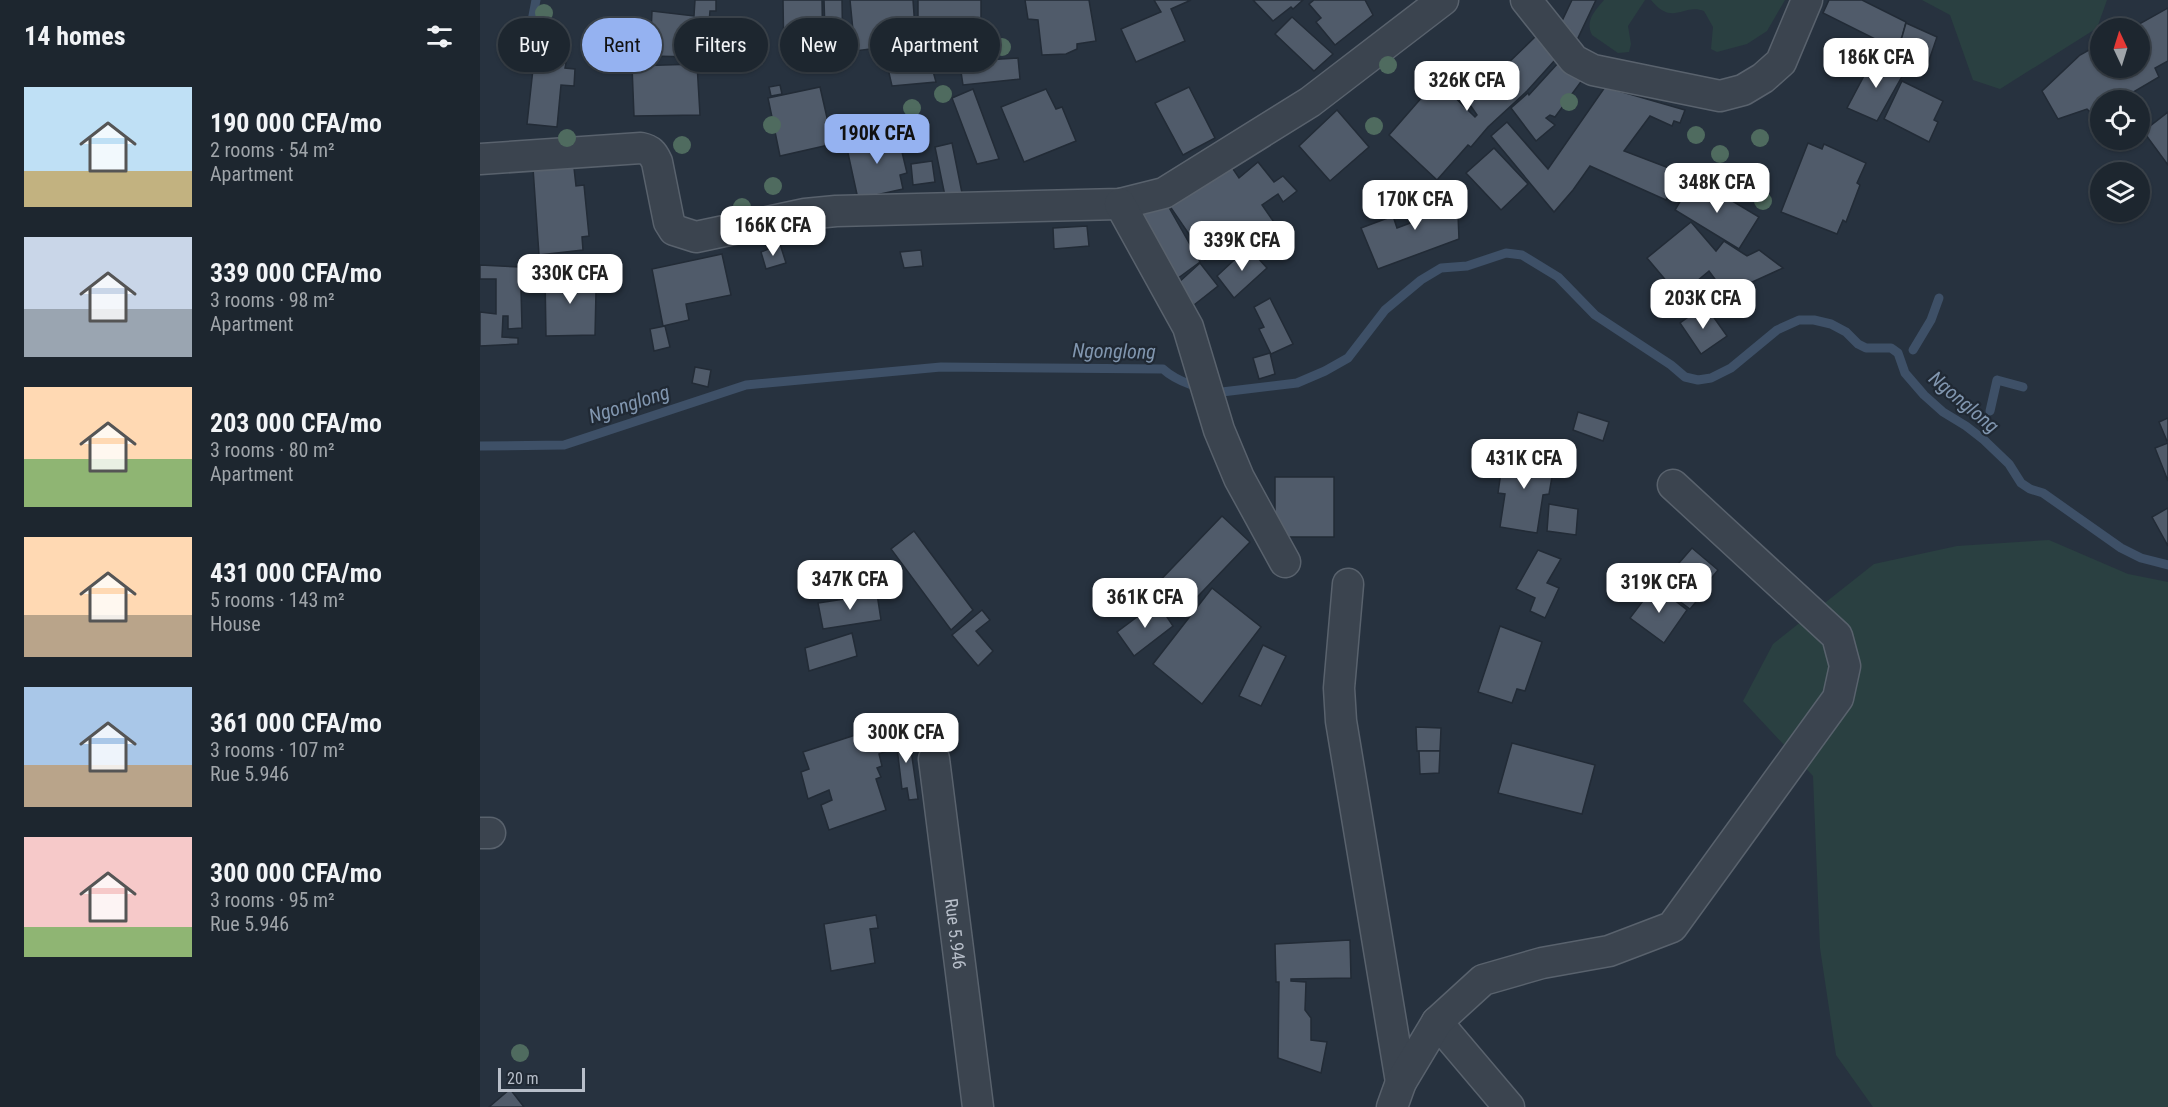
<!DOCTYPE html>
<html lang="en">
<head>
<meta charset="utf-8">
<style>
  :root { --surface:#1d262f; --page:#2a323b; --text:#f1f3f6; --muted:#a0a5aa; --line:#3b434b; --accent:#95b2f1 }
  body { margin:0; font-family:"Roboto Condensed",sans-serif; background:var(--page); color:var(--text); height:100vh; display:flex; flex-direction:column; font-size:22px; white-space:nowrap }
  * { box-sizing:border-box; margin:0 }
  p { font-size:20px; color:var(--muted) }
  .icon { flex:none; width:33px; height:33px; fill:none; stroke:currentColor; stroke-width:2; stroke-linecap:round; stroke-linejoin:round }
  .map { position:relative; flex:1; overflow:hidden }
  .side { display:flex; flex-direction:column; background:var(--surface); width:480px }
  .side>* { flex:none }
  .banner { position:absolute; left:18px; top:18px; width:570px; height:54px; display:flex; gap:12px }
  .needle { width:39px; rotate:356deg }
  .tools { position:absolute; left:1610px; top:18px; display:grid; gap:12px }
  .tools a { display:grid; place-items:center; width:60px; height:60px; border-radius:50%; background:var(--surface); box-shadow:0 2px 4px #0004,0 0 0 2px var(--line); font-size:30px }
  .scale { position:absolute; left:18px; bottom:15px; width:87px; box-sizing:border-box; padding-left:6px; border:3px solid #b8bfca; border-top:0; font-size:16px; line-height:21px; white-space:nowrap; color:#b8bfca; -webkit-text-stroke:4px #202934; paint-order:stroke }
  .price { position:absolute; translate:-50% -51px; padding:0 14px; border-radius:12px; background:#fff; color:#222; font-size:20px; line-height:39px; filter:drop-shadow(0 2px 3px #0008) }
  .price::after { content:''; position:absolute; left:50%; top:36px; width:18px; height:14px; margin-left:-9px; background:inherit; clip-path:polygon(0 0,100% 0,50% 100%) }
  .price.current { background:var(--accent); color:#111 }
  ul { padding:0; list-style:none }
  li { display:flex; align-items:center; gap:18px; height:150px; padding:0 24px }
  li span { display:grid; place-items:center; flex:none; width:168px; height:120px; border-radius:0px; color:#555 }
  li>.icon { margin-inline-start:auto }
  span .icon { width:72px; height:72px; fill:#fffc; stroke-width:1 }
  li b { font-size:26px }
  h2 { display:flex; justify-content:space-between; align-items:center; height:72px; padding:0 24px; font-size:26px }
  .chip { padding:0 21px; border-radius:27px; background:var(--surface); box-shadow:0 2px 4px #0004,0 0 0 2px var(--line); font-size:21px; line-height:54px }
  .chip.current { background:var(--accent); color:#111 }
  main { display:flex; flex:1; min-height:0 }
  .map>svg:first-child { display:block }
</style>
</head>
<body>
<main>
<section class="side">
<h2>14 homes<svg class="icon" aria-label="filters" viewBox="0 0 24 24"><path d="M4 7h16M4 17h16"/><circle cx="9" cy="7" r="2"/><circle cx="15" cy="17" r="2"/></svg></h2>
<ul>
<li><span style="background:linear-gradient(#bfe0f5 70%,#c2b280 0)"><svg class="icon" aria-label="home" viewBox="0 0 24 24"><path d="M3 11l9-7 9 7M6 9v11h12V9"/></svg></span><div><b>190 000 CFA/mo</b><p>2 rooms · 54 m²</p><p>Apartment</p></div></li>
<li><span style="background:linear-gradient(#c9d6e8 60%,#9aa5b1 0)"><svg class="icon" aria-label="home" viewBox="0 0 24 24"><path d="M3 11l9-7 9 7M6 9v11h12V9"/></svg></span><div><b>339 000 CFA/mo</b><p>3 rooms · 98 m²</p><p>Apartment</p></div></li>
<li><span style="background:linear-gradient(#ffd9b3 60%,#8fb573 0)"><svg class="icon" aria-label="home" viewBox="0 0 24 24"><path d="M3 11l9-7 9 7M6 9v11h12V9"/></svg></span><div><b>203 000 CFA/mo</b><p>3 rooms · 80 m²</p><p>Apartment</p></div></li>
<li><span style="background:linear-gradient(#ffd9b3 65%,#b9a48a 0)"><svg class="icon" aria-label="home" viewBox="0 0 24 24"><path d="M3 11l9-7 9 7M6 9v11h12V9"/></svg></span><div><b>431 000 CFA/mo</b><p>5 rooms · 143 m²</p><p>House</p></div></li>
<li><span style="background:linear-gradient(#a9c7e8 65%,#b9a48a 0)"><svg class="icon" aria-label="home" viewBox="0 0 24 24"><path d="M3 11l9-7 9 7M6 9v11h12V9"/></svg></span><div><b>361 000 CFA/mo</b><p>3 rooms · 107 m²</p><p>Rue 5.946</p></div></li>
<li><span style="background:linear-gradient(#f6c9c9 75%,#8fb573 0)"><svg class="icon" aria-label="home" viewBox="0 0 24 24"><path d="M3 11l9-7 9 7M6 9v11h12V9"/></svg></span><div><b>300 000 CFA/mo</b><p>3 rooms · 95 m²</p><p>Rue 5.946</p></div></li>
</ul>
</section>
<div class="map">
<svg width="1688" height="1107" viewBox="0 0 1688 1107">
  <rect width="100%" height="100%" fill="#27323f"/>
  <g fill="#2a4041">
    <path d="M1124 0H1165L1148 26 1151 44 1149 52 1138 53 1112 35C1105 20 1115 11 1124 0Z"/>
    <path d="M1171 0H1305L1287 31 1267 44 1237 52 1231 49 1233 27 1224 11C1203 3 1193 27 1171 0Z"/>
    <path d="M1442 0H1627L1617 28 1520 89 1493 80 1470 15Z"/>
    <path d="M1569 540 1648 574 1688 582V1107H1393L1356 1055 1340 948 1333 776 1263 701 1293 644 1394 564 1477 546Z"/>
  </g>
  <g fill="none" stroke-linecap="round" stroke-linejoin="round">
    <g stroke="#3e5067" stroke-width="9">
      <path d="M46 52 56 0"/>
      <path d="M1433 350 1451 320 1459 298"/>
      <path d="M1510 411 1517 380 1543 387"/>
      <path d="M0 446 84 445 266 385 461 367 683 369C697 382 723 390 742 392L817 383 845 371 868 358 905 310 941 280 961 268 987 266 1026 253 1042 255 1078 277 1115 315 1191 365 1205 377 1218 380 1231 378 1251 368 1297 330 1319 320H1334L1351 324 1366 332 1378 344 1386 348H1411L1418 353 1425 373 1444 395 1463 412 1486 426 1504 440 1529 464 1541 483 1550 489 1563 493 1641 548 1661 558 1688 565"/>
    </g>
  </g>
  <g fill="#505b6a" stroke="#222b36" stroke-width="1.5">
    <path d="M215 0H236V11H230L229 22H258L257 58 170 56 172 11 214 16Z"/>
    <path d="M303 0H342L343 61H304Z"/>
    <path d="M344 0H362L363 62 346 63Z"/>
    <path d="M370 0H433L436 43 375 51Z"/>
    <path d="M438 0H501V30L457 31 456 59 438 58Z"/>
    <path d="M545 0H609L616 41 597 44V49L586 54 562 55 558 20 548 19Z"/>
    <path d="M674 0H711L691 9 705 41 656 62 641 29 681 12Z"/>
    <path d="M773 0H823L813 9 811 7 793 21Z"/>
    <path d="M834 0H885L893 15 855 45 836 22 841 18 829 4Z"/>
    <path d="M1092 0H1116L1097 40 1082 21Z"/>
    <path d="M1349 0H1382L1426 22 1422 37 1415 49 1343 13Z"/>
    <path d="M1688 8V61L1675 68 1679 77 1640 100H1620V121L1607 109 1578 119 1562 91 1600 55 1616 46 1620 47V68H1659V28H1652Z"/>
    <path d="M812 17 853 54 834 71 795 34Z"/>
    <path d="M1426 23 1457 37 1444 75 1411 60 1415 49 1416 50 1422 37Z"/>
    <path d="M1057 35 1075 60 1047 91 1008 127 991 147 988 145 957 180 909 135 957 80 995 117 997 115 988 102Z"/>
    <path d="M483 45 484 57 505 56V60L538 58 540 79 483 85 479 58 470 59 469 46Z"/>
    <path d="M1394 57 1425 71 1397 121 1367 108Z"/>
    <path d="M54 60 86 63 85 68 95 69 94 86 81 85 77 127 47 124Z"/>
    <path d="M406 60H450L456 82 412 86Z"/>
    <path d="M1079 62 1103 79 1075 117 1070 115 1066 118 1075 125 1056 141 1031 108 1048 93 1049 95Z"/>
    <path d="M217 64 220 115 154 116 152 66Z"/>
    <path d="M1422 81 1463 101 1454 120 1458 122 1449 142 1404 119Z"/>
    <path d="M300 85 302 94 291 96 289 87Z"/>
    <path d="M340 87 353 144 300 156 288 98Z"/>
    <path d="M709 87 735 138 703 155 675 103Z"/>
    <path d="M1125 87 1205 110 1200 123 1194 121 1192 126 1170 116 1144 151 1202 173 1186 200 1110 166 1093 190 1074 212 1011 136 1027 122 1068 169Z"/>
    <path d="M493 89 519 159 497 164 472 98Z"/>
    <path d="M566 89 576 109 582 107 596 141 544 162 521 107Z"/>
    <path d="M857 110 889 147 850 181 819 146Z"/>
    <path d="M1688 112V165L1663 131 1659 136V116L1670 126Z"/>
    <path d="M417 131 427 173 420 175 423 189 378 199 366 144Z"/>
    <path d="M472 143 482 193 465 196 455 147Z"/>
    <path d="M1328 143 1342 149 1344 144 1386 163 1377 183 1380 185 1366 222 1363 220 1357 234 1301 212Z"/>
    <path d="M1014 148 1048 184 1021 210 986 173Z"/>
    <path d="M452 161 455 182 433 185 431 164Z"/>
    <path d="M778 162 794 182 803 176 817 191 803 202 798 194 782 205 798 228 774 245 764 232 749 242 745 235 730 245 735 253 725 260 722 253 689 205 751 166 759 178Z"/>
    <path d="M53 168H94L96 186 104 185 109 236 102 237 103 250 59 255Z"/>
    <path d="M1214 178 1279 217 1259 249 1195 210Z"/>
    <path d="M977 190 979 239 898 269 881 228 913 216 917 228 941 219 939 206 949 205 950 193Z"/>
    <path d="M687 204 720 262 690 284 652 218Z"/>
    <path d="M1211 222 1236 251 1244 241 1267 256 1279 250 1303 268 1246 294 1229 271 1199 296 1167 258Z"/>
    <path d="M607 226 609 246 574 249 573 228Z"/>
    <path d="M300 244 306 263 286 269 281 252Z"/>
    <path d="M768 247 787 268 754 298 737 276Z"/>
    <path d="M441 250 443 266 424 268 420 252Z"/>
    <path d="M242 254 251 295 206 304 209 320 183 326 172 269Z"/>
    <path d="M62 258 64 283H52V289H41L42 328 28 329V316H23L22 337 38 338V344L0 346V312L16 314V279H0V265L40 267V259Z"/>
    <path d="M720 263 738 286 714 305 697 284Z"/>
    <path d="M109 273 110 291H116L115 335 66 336 65 275Z"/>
    <path d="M790 298 813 344 791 354 779 329 784 327 774 307Z"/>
    <path d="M1225 305 1247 336 1221 354 1200 323Z"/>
    <path d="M185 326 190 347 174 351 170 329Z"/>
    <path d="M790 353 795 374 779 379 773 358Z"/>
    <path d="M215 367 231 370 228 387 212 383Z"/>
    <path d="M1098 412 1129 422 1123 441 1093 430Z"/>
    <path d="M1688 418V440L1687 441 1679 422Z"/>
    <path d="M1688 443V481L1675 448Z"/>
    <path d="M1024 451 1075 460 1069 494 1063 495 1057 533 1020 527 1025 494 1018 493Z"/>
    <rect x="795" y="477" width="59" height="60"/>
    <path d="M1069 504 1098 509 1096 535 1067 531Z"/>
    <path d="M1688 508V546L1672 517Z"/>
    <path d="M742 516 770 542 698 617 670 591Z"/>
    <path d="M434 531 493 610 471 630 411 549Z"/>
    <path d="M1212 548 1238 570 1228 582 1231 584 1210 609 1179 586Z"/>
    <path d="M1058 550 1081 559 1067 583 1079 588 1065 618 1050 611 1055 598 1036 589Z"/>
    <path d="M1175 585 1207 610 1184 643 1150 618Z"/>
    <path d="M732 588 781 627 722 704 673 664Z"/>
    <path d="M397 594 401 620 343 629 338 603Z"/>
    <path d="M677 602 693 626 654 656 637 632Z"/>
    <path d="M502 610 510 620 496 631 513 651 498 666 472 635Z"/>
    <path d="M1020 626 1062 642 1045 691 1037 689 1032 703 998 692Z"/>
    <path d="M372 633 377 656 329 671 325 648Z"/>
    <path d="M783 645 806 656 781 706 759 696Z"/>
    <path d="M400 727 407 751 399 754 402 766 397 768 401 777 396 779 406 810 349 830 341 805 352 800 349 790 328 799 321 772 329 769 323 752Z"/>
    <path d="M936 727 961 728 960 751H937Z"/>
    <path d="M428 729 438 799 429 800 427 788 422 789 415 731Z"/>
    <path d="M1032 743 1115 765 1102 814 1018 793Z"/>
    <path d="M939 751H960L959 773 940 774Z"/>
    <path d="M396 915 398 928 390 929 395 963 351 971 344 924Z"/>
    <path d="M870 940 871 978 811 979V981L826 982 825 1010 831 1018V1040L847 1042 841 1073 798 1058 799 982H796L795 944Z"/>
    <path d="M30 1089 44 1107H9Z"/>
  </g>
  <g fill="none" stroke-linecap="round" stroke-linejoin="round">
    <g stroke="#59626d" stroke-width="33">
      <g id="minor">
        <path d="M1046 0 1094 60 1113 70 1240 96 1263 90 1283 78 1301 62 1327 0"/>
        <path d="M0 159 161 148C170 150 173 153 177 162L189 222 194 230 216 237 325 214 356 211 640 204 684 193 830 102 963 0"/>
        <path d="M640 204 708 327 739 430 759 478 805 562"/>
        <path d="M868 584 859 688 861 721 921 1082"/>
        <path id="s1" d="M454 759 498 1107"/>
        <path d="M0 833H10"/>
        <path d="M957 1022 1029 1107"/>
        <path d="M912 1107 921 1082 957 1022 1003 980 1062 963 1129 951 1192 927 1358 698 1365 666 1357 636 1193 485"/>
      </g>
    </g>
    <use href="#minor" stroke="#3b444f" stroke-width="30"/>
  </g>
  <g fill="#4f6b5f">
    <circle cx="64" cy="13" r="9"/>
    <circle cx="135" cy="29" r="9"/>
    <circle cx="522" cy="47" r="9"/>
    <circle cx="431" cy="52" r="9"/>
    <circle cx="908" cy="65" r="9"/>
    <circle cx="463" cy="94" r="9"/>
    <circle cx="1089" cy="102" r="9"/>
    <circle cx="432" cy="108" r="9"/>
    <circle cx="376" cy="123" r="9"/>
    <circle cx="292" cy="125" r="9"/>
    <circle cx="894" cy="126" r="9"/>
    <circle cx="1216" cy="135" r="9"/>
    <circle cx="87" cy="138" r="9"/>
    <circle cx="1280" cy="138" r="9"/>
    <circle cx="202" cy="145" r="9"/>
    <circle cx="1240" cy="154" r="9"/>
    <circle cx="293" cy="186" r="9"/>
    <circle cx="1283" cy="201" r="9"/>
    <circle cx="262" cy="207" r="9"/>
    <circle cx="129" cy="271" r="9"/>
    <circle cx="40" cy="1053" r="9"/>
  </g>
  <g text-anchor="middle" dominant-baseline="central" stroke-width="4.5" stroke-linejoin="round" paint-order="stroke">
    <g font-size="18" fill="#b8bfca" stroke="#202934">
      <text stroke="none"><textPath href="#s1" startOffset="176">Rue 5.946</textPath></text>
    </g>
    <g font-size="20" font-style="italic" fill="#8196af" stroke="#202934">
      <text transform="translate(634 351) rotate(1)">Ngonglong</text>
      <text transform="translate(1484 402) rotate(40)">Ngonglong</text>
      <text transform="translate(149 404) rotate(-18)">Ngonglong</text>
    </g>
  </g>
</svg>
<div class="tools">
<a><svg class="needle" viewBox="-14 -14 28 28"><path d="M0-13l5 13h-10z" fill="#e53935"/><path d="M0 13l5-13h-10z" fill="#a0a5aa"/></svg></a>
<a><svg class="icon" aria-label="locate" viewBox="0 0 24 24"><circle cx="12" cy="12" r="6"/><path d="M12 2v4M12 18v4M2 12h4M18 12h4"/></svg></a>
<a><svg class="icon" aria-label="layers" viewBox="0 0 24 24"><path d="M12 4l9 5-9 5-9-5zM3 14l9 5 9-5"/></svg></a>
</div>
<div class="scale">20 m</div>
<b class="price" style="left:1396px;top:89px">186K CFA</b>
<b class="price" style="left:987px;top:112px">326K CFA</b>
<b class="price current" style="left:397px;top:165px">190K CFA</b>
<b class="price" style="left:1237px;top:214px">348K CFA</b>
<b class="price" style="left:935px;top:231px">170K CFA</b>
<b class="price" style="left:293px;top:257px">166K CFA</b>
<b class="price" style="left:762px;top:272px">339K CFA</b>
<b class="price" style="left:90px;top:305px">330K CFA</b>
<b class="price" style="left:1223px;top:330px">203K CFA</b>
<b class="price" style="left:1044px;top:490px">431K CFA</b>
<b class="price" style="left:370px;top:611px">347K CFA</b>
<b class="price" style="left:1179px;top:614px">319K CFA</b>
<b class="price" style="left:665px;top:629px">361K CFA</b>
<b class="price" style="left:426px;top:764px">300K CFA</b>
<div class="banner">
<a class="chip">Buy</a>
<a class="chip current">Rent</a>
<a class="chip">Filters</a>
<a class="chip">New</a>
<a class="chip">Apartment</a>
</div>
</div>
</main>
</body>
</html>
